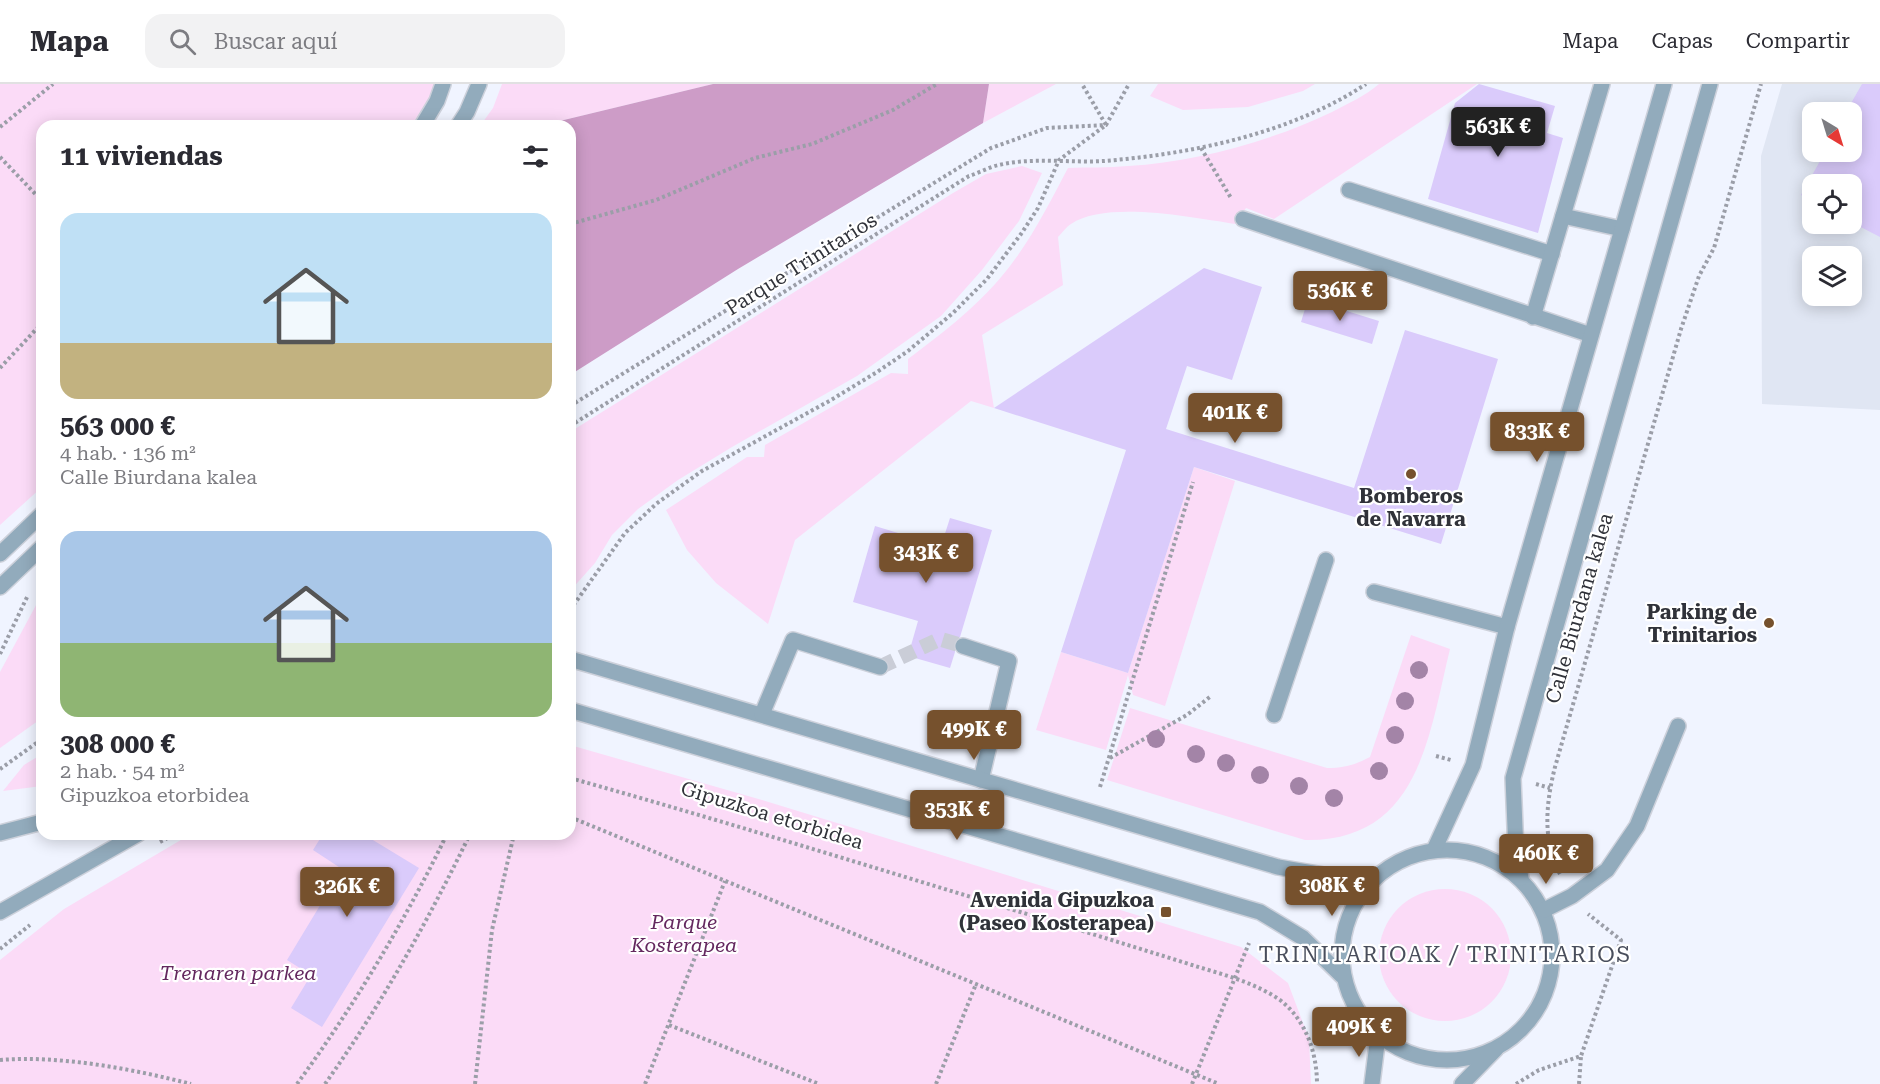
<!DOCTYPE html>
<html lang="es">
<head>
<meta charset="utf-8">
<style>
  :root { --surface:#fff; --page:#f2f2f3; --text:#2b2b33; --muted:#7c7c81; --line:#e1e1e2; --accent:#76512d }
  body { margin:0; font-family:"Roboto Serif",serif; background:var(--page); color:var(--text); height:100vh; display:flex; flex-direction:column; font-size:22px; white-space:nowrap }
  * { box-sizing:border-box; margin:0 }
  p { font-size:20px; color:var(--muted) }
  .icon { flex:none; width:33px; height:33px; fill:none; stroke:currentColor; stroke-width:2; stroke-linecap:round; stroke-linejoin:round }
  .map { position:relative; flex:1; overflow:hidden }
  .side { position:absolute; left:36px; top:36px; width:540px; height:720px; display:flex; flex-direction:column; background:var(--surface); border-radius:18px; box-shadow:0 3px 15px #0003 }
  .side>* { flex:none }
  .needle { width:39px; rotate:142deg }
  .controls { position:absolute; left:1802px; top:18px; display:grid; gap:12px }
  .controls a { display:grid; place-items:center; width:60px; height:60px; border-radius:12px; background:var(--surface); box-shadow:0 3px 15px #0003; font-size:30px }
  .price { position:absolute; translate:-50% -51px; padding:0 14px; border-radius:6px; background:var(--accent); color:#fff; font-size:20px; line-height:39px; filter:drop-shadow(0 2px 3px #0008) }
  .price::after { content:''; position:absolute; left:50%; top:36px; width:18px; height:14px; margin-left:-9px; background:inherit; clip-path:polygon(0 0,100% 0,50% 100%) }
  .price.active { background:#222; color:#fff }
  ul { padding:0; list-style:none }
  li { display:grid; align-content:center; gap:12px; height:318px; padding:0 24px }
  li span { display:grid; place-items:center; height:186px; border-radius:18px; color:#555 }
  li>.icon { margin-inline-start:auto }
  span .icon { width:108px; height:108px; fill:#fffc; stroke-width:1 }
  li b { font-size:26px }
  h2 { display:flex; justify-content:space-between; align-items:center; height:72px; padding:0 24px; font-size:26px }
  header { display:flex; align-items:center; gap:36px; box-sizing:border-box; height:84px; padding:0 30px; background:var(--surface); border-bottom:2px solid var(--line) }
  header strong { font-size:28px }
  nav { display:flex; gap:33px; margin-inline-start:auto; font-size:21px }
  .search { width:420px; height:54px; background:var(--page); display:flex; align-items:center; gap:15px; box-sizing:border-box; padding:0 21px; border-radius:18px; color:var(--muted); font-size:22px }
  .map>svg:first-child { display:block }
</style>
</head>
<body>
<header>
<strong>Mapa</strong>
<div class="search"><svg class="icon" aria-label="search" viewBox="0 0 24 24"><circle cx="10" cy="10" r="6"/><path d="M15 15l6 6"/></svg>Buscar aquí</div>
<nav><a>Mapa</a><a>Capas</a><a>Compartir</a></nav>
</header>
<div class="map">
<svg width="1880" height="1000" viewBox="0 0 1880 1000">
  <rect width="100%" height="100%" fill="#f0f4ff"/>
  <path fill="#e0e6f3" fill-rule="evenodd" d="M1782 0H1880V326L1762 320 1761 72ZM1812 28H1851V68H1812ZM1812 100H1851V140H1812ZM1812 172H1851V212H1812Z"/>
  <g fill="#fbdbf7">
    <path d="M0 0H436L432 10 411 42H42V403L0 441Z"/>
    <path d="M502 0H713L539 42H480L493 24Z"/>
    <path d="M989 0H1056L983 39Z"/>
    <path d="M1158 0H1315L1303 7 1248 23 1183 26 1150 12Z"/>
    <path d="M1379 0H1477L1274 135 1246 124 1235 140C1194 134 1107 116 1071 140 1066 143 1062 149 1058 153L1063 201 982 251 994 324 971 317 795 456 768 540 716 499 687 466 666 426 747 373H764L765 361 891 289 908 290V275C944 248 982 219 1010 182 1033 152 1050 118 1068 84 1088 83 1108 84 1128 82 1195 78 1272 57 1332 28 1349 19 1365 12 1379 0Z"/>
    <path d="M1022 82 1042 89 1019 137 982 186 941 232 857 292 732 363 678 396 638 425 612 451 595 479 570 507V348L953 109 986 90Z"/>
    <path d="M1194 383 1235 397 1165 622 1133 611 1128 591 1106 666 1036 646 1061 568 1128 589Z"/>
    <path d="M42 510V634L0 664V588Z"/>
    <path d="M1411 551 1450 565C1429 650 1420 758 1305 756L1107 696 1130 624 1327 684C1344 684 1355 681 1370 673Z"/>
    <path d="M570 661 762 716 1241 863 1288 899 1309 955 1311 1000H0V876L64 825 191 750H570Z"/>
    <path d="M42 670V702L3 707 24 681Z"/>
    <circle cx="1445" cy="871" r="66"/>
  </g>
  <path fill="#cd9cc7" d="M713 0H989L983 39 738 185 570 291V42H539Z"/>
  <g fill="#dacbfb">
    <path d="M1479 0 1555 22 1547 49 1563 54 1538 149 1428 115 1455 19Z"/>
    <path d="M1862 0H1880V153L1851 138V100H1812V117L1801 111 1825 68H1851V28H1846Z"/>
    <path d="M1204 184 1262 203 1232 296 1187 282 1166 345 1354 404 1405 246 1498 275 1441 460 1194 383 1128 589 1061 568 1126 366 994 324Z"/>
    <path d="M1308 215 1379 237 1372 260 1301 238Z"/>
    <path d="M950 434 992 446 960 553 954 560 955 568 950 584 908 572 918 537 853 518 875 442 941 462Z"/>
    <path d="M323 750H363L419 784 322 943 291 924 311 891 287 876 342 785 313 766Z"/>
  </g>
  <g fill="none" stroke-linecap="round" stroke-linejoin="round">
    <path stroke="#cacdd7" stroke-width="15" stroke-dasharray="15 8" stroke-linecap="butt" d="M880 583 940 555 963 562"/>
    <g stroke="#cdd1db" stroke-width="18">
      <g id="minor">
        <path d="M422 42 437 17 443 0"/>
        <path d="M458 42 467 28 479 0"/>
        <path d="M1349 106 1552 170"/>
        <path d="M1563 132 1622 145"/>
        <path d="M1243 135 1591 251"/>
        <path d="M1533 233 1602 0"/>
        <path d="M0 470 42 430"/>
        <path d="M0 503 42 463"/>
        <path d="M1374 508 1507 543"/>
        <path d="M963 562 1009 577 981 696"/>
        <path d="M570 575 1278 783 1324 791 1375 792"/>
        <path d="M570 626 1260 828 1303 854 1342 892"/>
        <path d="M762 630 793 556 880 583"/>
        <path d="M1274 631 1326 476"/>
        <path d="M0 749 42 738"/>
        <circle cx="1447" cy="871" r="105"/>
        <path d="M1434 766 1473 681 1507 543 1664 0"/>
        <path d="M1521 794 1516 768 1513 694 1710 0"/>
        <path d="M1544 826 1572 812 1607 786 1637 742 1678 642"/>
        <path d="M0 828 138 750"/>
        <path d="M1372 1000 1378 952"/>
        <path d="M1462 1000 1496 965"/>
      </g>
    </g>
    <g stroke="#9b9ea8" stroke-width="4" stroke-dasharray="3 3" stroke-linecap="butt">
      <path d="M0 43 53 0"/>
      <path d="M1201 64 1231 114"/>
      <path d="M0 73 42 117"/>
      <path d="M570 140 656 116 755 74 812 60 893 26 937 0"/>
      <path d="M0 284 42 239"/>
      <path d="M570 322 991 64 1047 44 1106 41 1129 0"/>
      <path d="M570 342 969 92C979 89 989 83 999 81 1033 73 1070 79 1104 77 1192 70 1292 49 1366 0"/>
      <path d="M570 526 625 449 656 420 702 387 831 316 877 288 908 267 953 229 987 195 1021 150 1038 124 1059 76 1106 41 1082 0"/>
      <path d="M0 570 28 511"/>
      <path d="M1436 672 1451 676"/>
      <path d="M1110 674 1187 631 1211 612"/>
      <path d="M0 685 42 655"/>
      <path d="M570 694C738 741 904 793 1070 843 1111 856 1151 868 1192 881 1221 890 1254 898 1280 916 1306 936 1317 969 1317 1000"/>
      <path d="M1536 700 1550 704"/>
      <path d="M1100 703 1193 398"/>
      <path d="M570 733 1219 1000"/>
      <path d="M160 758 175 750"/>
      <path d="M1560 790C1542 756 1546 719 1555 683L1681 245 1699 192 1714 164 1761 0"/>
      <path d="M0 865 30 841"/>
      <path d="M669 941 819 1000"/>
      <path d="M0 976C60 971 133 985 191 1000"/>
      <path d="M297 1000C354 922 405 837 447 750"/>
      <path d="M325 1000C381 921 428 837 470 750"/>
      <path d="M475 1000 492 846 514 750"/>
      <path d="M645 1000 725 797"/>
      <path d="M936 1000 976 900"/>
      <path d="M1192 1000 1249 859"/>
      <path d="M1516 1000 1539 986 1581 972 1621 856 1588 830"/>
      <path d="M1579 1000 1581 972"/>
    </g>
    <use href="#minor" stroke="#92abbc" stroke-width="15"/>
  </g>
  <g fill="#a384a7">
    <circle cx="1419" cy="586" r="9"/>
    <circle cx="1405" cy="617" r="9"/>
    <circle cx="1395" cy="651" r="9"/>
    <circle cx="1156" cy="655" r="9"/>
    <circle cx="1196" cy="670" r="9"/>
    <circle cx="1226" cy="679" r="9"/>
    <circle cx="1379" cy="687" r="9"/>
    <circle cx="1260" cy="691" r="9"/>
    <circle cx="1299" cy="702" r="9"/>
    <circle cx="1334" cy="714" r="9"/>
  </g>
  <g fill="#76512d" stroke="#fff" stroke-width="2">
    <circle cx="1411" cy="390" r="6"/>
    <circle cx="1769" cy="539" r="6"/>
    <rect x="1160" y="822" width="12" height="12" rx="3"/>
  </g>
  <g text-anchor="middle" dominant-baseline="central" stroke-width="4.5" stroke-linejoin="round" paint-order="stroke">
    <g font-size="20" fill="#303239" stroke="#fff">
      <text transform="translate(801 180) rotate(-32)">Parque Trinitarios</text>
      <text transform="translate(1579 524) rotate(-74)">Calle Biurdana kalea</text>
      <text transform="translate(772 731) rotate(17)">Gipuzkoa etorbidea</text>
    </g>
    <g font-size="20" font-weight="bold" fill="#303239" stroke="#fff" text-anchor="end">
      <text x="1411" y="412" text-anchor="middle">Bomberos<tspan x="1411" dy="23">de Navarra</tspan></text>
      <text x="1757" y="528">Parking de<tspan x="1757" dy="23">Trinitarios</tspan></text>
      <text x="1154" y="816">Avenida Gipuzkoa<tspan x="1154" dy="23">(Paseo Kosterapea)</tspan></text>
    </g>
    <g font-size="20" font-style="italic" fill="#64285f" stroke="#fff">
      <text x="684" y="838">Parque<tspan x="684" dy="23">Kosterapea</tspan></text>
      <text x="238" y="889">Trenaren parkea</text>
    </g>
    <g font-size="22" letter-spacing="1.5" fill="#494e5c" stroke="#fff">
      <text x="1445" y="870">TRINITARIOAK / TRINITARIOS</text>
    </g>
  </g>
</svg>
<div class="controls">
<a><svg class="needle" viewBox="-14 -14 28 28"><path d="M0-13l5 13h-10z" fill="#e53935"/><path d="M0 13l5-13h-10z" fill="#7c7c81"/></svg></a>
<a><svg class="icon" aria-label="locate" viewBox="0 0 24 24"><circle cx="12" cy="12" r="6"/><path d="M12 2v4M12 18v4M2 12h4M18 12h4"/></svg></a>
<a><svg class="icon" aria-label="layers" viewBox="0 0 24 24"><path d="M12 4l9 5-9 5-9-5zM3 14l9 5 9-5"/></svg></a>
</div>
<b class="price active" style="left:1498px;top:74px">563K €</b>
<b class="price" style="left:1340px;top:238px">536K €</b>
<b class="price" style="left:1235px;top:360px">401K €</b>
<b class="price" style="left:1537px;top:379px">833K €</b>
<b class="price" style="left:926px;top:500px">343K €</b>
<b class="price" style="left:974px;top:677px">499K €</b>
<b class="price" style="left:957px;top:757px">353K €</b>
<b class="price" style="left:1546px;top:801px">460K €</b>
<b class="price" style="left:1332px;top:833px">308K €</b>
<b class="price" style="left:347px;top:834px">326K €</b>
<b class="price" style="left:1359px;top:974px">409K €</b>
<section class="side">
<h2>11 viviendas<svg class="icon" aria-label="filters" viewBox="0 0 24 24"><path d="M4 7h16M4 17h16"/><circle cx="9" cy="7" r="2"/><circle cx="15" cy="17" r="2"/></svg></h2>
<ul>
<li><span style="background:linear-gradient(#bfe0f5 70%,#c2b280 0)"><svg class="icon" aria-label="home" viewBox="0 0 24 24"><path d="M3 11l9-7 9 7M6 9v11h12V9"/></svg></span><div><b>563 000 €</b><p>4 hab. · 136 m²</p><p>Calle Biurdana kalea</p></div></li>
<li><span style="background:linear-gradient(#a9c7e8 60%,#8fb573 0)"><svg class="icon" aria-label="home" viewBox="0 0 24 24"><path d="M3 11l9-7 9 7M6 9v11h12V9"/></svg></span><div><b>308 000 €</b><p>2 hab. · 54 m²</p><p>Gipuzkoa etorbidea</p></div></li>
</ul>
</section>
</div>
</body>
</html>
